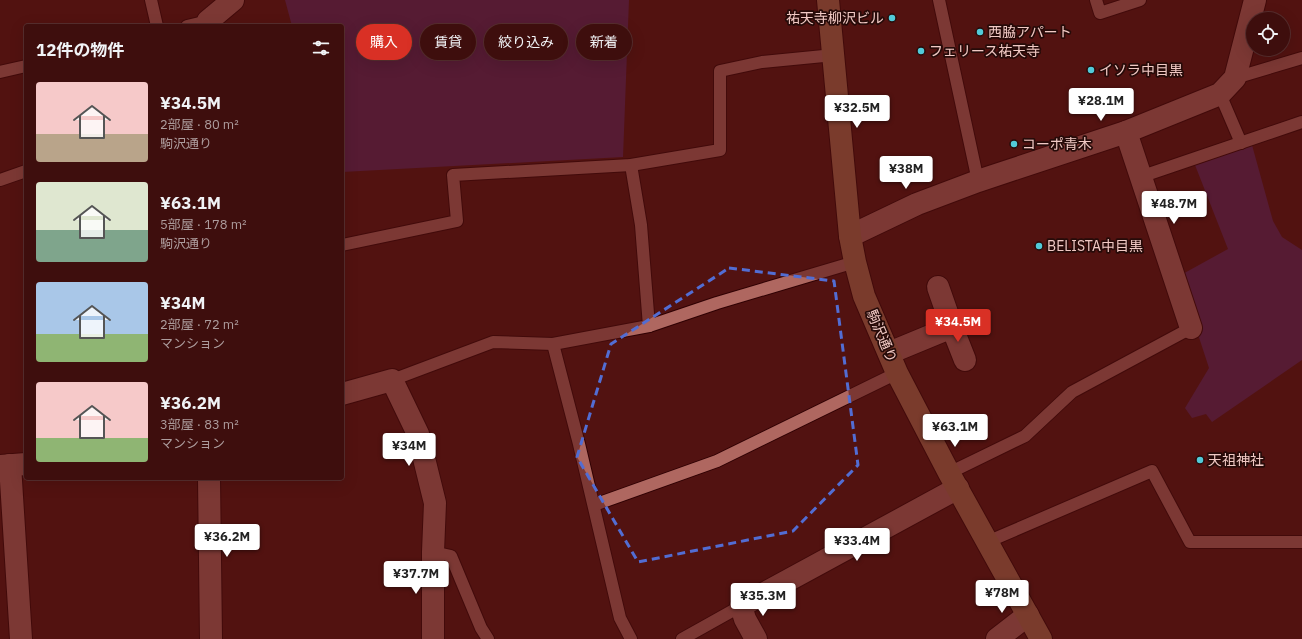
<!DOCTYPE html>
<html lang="ja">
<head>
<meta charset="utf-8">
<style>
  :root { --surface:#3e0e0d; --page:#491c1b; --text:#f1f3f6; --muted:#ad9c9d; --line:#572e2e; --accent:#d93025 }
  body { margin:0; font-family:"IBM Plex Sans","Noto Sans JP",sans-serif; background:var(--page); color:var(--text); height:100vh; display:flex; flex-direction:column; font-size:15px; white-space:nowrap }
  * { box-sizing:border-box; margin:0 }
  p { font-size:13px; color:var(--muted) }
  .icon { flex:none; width:22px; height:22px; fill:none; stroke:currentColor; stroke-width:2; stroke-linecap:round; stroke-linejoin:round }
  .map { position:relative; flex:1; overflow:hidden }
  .side { position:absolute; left:24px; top:24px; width:320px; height:456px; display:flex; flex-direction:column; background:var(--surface); border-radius:4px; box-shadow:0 4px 16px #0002,0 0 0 1px var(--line) }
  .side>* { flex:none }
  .hud { position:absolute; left:356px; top:24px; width:380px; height:36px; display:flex; gap:8px }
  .buttons { position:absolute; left:1246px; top:12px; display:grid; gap:8px }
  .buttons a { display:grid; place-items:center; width:44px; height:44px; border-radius:50%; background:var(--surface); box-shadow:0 4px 16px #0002,0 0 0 1px var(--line); font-size:20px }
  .price { position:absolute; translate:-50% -34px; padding:0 9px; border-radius:4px; background:#fff; color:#222; font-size:13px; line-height:26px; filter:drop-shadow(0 1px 2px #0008) }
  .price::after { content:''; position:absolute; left:50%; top:24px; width:12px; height:9px; margin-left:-6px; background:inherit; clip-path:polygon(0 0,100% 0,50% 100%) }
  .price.current { background:var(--accent); color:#fff }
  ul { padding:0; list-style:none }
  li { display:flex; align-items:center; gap:12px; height:100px; padding:0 12px }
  li span { display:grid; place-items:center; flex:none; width:112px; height:80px; border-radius:4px; color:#555 }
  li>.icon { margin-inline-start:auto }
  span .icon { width:48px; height:48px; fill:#fffc; stroke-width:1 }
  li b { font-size:17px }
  h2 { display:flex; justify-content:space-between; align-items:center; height:48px; padding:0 12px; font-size:17px }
  .chip { padding:0 14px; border-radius:18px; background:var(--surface); box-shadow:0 4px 16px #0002,0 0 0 1px var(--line); font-size:14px; line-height:36px }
  .chip.current { background:var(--accent); color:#fff }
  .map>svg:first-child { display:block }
</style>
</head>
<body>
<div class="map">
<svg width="1302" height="639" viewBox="0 0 1302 639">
  <rect width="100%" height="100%" fill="#521211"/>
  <g fill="#5b275d">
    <path d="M285 0H629L623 157 342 172V26H292Z"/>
    <path d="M1252 145 1273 221 1282 237 1302 250V360L1212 422 1206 414 1192 418 1185 408 1209 368 1179 276 1228 249 1195 165Z"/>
  </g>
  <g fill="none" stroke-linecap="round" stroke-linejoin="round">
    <g stroke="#2f0103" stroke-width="14">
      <g id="service">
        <path d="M151 0 157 26"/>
        <path d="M939 0 978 181"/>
        <path d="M1096 0 1100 13 1140 0"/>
        <path d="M187 26 208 21 209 26"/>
        <path d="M0 72 26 66"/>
        <path d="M1235 78 1302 58"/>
        <path d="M1220 94 1241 143"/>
        <path d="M631 165 641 225 649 326"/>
        <path d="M1140 177 1302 122"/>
        <path d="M0 180 26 171"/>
        <path d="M342 245 457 221 453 175 631 165 720 150V71L762 62 834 55"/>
        <path d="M553 344 579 444 620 618 631 639"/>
        <path d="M392 380 493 342 553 344 649 326 717 303 855 262"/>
        <path d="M949 473 1025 436 1072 392 1191 328"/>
        <path d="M594 505 717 461 897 373"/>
        <path d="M987 542 1152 471 1190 542H1302"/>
        <path d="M433 552 451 556 481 628 488 639"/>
        <path d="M682 639 741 606"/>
      </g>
    </g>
    <g stroke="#2f0103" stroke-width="24">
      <g id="minor">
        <path d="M208 21 233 0"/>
        <path d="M1126 132 1191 328"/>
        <path d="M850 236 917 204 978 181 1126 132 1220 94 1235 78 1255 0"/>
        <path d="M952 327 965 360"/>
        <path d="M889 353 952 327 938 287"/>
        <path d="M342 394 392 380 418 434 435 503 433 552V639"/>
        <path d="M0 466 26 464"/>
        <path d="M209 478 211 639"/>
        <path d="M756 639 745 619 741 606 958 488"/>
        <path d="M997 639 1028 615"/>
      </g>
    </g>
    <g stroke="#2f0103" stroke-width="24">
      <path id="tertiary" d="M10 465 21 639"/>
    </g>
    <g stroke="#2f0103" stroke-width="24">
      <path id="secondary" d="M828 0 850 236 855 262 864 296 897 373 949 473 1041 639"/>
    </g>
    <use href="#service" stroke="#af6760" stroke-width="12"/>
    <use href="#minor" stroke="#af6760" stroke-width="22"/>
    <use href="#tertiary" stroke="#af6760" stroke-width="22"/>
    <use href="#secondary" stroke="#aa6d4f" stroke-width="22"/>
  </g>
  <path d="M0 0H1302V639H0ZM729 268 834 281 858 465 793 531 638 562 577 457 611 344Z" fill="#521211" fill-opacity=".55" fill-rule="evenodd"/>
  <path fill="none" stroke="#526dd3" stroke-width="3" stroke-dasharray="8 5" stroke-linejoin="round" d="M729 268 834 281 858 465 793 531 638 562 577 457 611 344Z"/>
  <g fill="#52cbd9" stroke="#260b09" stroke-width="1.5">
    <circle cx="892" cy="18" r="4"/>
    <circle cx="980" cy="32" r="4"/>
    <circle cx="921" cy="51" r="4"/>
    <circle cx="1091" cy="70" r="4"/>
    <circle cx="1014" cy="144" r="4"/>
    <circle cx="1039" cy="246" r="4"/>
    <circle cx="1200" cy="460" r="4"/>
  </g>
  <g text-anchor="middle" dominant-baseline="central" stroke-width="3.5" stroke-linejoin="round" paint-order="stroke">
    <g font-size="14" fill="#f1c9c4" stroke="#260b09" text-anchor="start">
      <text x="884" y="18" text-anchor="end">祐天寺柳沢ビル</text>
      <text x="988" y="32">西脇アパート</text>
      <text x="929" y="51">フェリース祐天寺</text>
      <text x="1099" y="70">イソラ中目黒</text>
      <text x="1022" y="144">コーポ青木</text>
      <text x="1047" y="246">BELISTA中目黒</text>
      <text x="1208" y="460">天祖神社</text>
    </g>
    <g font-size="14" fill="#f1c9c4" stroke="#260b09">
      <text transform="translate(882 336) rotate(67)">駒沢通り</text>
    </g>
  </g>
</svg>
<div class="buttons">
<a><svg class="icon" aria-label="locate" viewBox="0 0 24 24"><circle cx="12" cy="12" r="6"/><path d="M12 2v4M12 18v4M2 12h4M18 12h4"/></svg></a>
</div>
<b class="price" style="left:1101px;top:122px">¥28.1M</b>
<b class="price" style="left:857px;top:129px">¥32.5M</b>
<b class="price" style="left:906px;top:190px">¥38M</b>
<b class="price" style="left:1174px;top:225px">¥48.7M</b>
<b class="price current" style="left:958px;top:343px">¥34.5M</b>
<b class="price" style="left:955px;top:448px">¥63.1M</b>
<b class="price" style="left:409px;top:467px">¥34M</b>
<b class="price" style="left:227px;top:558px">¥36.2M</b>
<b class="price" style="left:857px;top:562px">¥33.4M</b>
<b class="price" style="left:416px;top:595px">¥37.7M</b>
<b class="price" style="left:1002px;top:614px">¥78M</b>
<b class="price" style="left:763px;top:617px">¥35.3M</b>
<div class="hud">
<a class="chip current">購入</a>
<a class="chip">賃貸</a>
<a class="chip">絞り込み</a>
<a class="chip">新着</a>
</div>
<section class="side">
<h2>12件の物件<svg class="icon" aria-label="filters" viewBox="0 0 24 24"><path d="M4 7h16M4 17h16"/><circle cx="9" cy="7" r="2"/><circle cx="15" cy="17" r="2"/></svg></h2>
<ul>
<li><span style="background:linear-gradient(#f6c9c9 65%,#b9a48a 0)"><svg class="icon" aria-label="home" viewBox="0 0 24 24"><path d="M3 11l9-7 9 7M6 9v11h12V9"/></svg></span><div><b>¥34.5M</b><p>2部屋 · 80 m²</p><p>駒沢通り</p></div></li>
<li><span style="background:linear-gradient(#dfe7d0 60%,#7fa58c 0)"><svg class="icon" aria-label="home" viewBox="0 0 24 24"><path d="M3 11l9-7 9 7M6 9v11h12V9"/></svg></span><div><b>¥63.1M</b><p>5部屋 · 178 m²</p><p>駒沢通り</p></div></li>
<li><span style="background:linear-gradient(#a9c7e8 65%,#8fb573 0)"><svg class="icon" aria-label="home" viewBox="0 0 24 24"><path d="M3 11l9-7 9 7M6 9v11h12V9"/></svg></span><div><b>¥34M</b><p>2部屋 · 72 m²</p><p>マンション</p></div></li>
<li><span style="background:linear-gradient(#f6c9c9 70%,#8fb573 0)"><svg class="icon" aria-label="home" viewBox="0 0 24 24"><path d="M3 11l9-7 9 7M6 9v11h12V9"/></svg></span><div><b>¥36.2M</b><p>3部屋 · 83 m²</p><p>マンション</p></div></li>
</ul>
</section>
</div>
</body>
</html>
